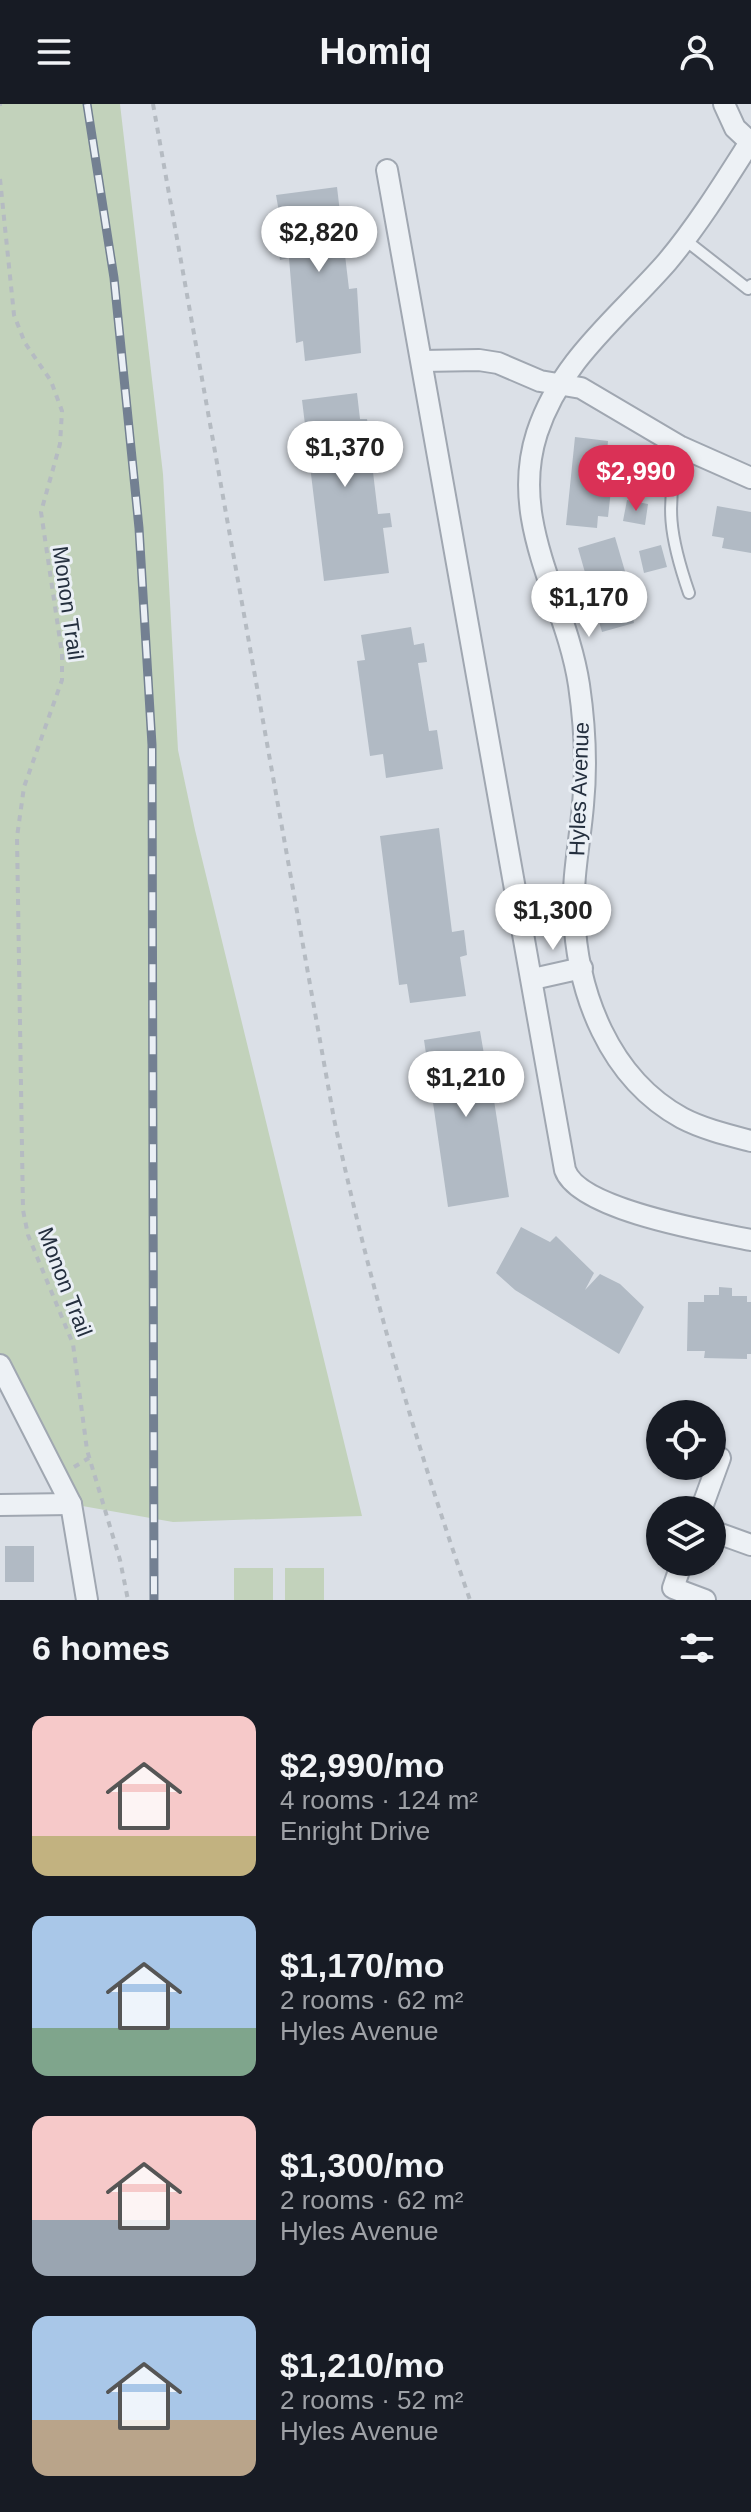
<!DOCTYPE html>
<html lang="en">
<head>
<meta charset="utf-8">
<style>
  :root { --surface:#171b24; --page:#242831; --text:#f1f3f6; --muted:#9ea1a6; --accent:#da3156 }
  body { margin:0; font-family:Arial,sans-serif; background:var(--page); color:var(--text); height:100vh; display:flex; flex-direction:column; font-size:30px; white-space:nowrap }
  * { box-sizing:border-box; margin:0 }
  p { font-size:26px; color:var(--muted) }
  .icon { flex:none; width:44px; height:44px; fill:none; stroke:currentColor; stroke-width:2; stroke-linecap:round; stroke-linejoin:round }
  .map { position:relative; height:1496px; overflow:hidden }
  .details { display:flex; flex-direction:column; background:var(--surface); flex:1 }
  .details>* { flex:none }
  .controls { position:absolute; left:646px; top:1296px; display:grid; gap:16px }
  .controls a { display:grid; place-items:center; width:80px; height:80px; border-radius:50%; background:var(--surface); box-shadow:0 2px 6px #0004; font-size:40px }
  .price { position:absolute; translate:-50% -68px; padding:0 18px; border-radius:28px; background:#fff; color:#222; font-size:26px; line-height:52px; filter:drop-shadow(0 2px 4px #0008) }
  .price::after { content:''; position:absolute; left:50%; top:48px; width:24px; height:18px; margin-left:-12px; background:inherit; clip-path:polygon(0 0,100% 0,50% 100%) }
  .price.on { background:var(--accent); color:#fff }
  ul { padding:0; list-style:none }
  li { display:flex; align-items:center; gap:24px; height:200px; padding:0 32px }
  li span { display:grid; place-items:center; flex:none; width:224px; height:160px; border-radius:16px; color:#555 }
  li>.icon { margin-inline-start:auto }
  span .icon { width:96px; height:96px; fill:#fffc; stroke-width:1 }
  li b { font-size:34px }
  h2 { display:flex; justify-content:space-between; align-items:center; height:96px; padding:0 32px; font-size:34px }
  header { display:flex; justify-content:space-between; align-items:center; height:104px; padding:0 32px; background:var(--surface); font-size:36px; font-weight:600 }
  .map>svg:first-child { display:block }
</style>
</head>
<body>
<header><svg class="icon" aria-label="menu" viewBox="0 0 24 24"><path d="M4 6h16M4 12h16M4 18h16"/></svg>Homiq<svg class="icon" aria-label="person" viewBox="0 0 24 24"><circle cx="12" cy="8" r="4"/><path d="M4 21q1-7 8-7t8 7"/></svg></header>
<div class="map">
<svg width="751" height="1496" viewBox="0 0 751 1496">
  <rect width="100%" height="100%" fill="#dbe0e7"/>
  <g fill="#c2d2bb">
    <path d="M0 0H120L163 370 178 646 195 726 362 1412 173 1418 71 1400 0 1261Z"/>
    <rect x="234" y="1464" width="39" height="32"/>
    <rect x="285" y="1464" width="39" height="32"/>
  </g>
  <g fill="#b1bac4">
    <path d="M337 83 349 185 357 184 361 249 305 257 303 237 296 239 289 154 280 156 275 115 280 114 276 91Z"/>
    <path d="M357 289 360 315H367L369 328 376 327 378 343H370L378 410 390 409 392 423 383 424 389 469 324 477 302 296Z"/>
    <path d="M575 333 608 337 607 349 615 350 608 413 598 412 597 424 566 421Z"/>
    <path d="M629 363 653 365 651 388 627 386Z"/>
    <path d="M627 396 648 400 645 421 623 417Z"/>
    <path d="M717 402 751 408V449L722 444 724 434 712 432Z"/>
    <path d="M615 433 636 505 631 506 634 519 602 528 578 444Z"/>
    <path d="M661 441 667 463 644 469 639 447Z"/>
    <path d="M411 523 414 541 424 539 427 558 418 559 429 627 437 626 443 665 386 674 383 650 370 652 357 557 365 556 361 531Z"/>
    <path d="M439 724 452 828 464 826 467 851 460 853 466 892 410 899 407 880 399 881 380 732Z"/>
    <path d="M480 927 486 962 496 960 498 976 491 977 509 1093 448 1103 424 936Z"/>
    <path d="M521 1123 550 1138 556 1132 594 1169 585 1186 600 1170 620 1180 644 1203 619 1250 515 1186 496 1169Z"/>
    <path d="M719 1183 732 1184V1192H747V1198H751V1250H747V1255L704 1254 705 1247H687L688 1198H704V1191H719Z"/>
    <rect x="5" y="1442" width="29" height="36"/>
  </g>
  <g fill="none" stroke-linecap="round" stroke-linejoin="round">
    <g stroke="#a0a7b1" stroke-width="14">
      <g id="lane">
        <path d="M684 135 748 185 751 181"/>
        <path d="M681 343C664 400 670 434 689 489"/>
      </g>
    </g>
    <g stroke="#a0a7b1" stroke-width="24">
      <g id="street">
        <path d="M724 0 735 24 751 39"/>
        <path d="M750 38C724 79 698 121 667 158 618 214 561 256 537 329 508 419 566 495 579 581 585 622 587 660 583 701 580 737 572 774 574 810 577 889 609 974 682 1014 703 1025 728 1031 751 1037"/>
        <path d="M387 66 565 1066C579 1106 711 1128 751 1136"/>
        <path d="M422 257 479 256 498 259 540 277 581 284 681 343 751 374"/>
        <path d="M533 875 582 864"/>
        <path d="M0 1261 71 1400 87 1496"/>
        <path d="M0 1401 71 1400"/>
        <path d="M701 1406 720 1354"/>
        <path d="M712 1427 751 1441"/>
        <path d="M682 1458 673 1484 705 1496"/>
      </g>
    </g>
    <g stroke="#b5bbc2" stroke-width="4" stroke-dasharray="6 6" stroke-linecap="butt">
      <path d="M153 0 334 1015C369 1178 415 1338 470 1496"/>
      <path d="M0 2V0"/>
      <path d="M0 75 14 211 25 239 51 277 62 307 60 340 41 408 62 550V576L24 683 17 733 23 1106 28 1131 73 1240 87 1346 120 1456 128 1496"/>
      <path d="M74 1363 89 1354"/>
    </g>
    <use href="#lane" stroke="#edf1f5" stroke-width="10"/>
    <use href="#street" stroke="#edf1f5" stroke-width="20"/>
    <g stroke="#738092" stroke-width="9">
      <path id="rail" d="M87 0 114 174 139 424 152 641 154 1496"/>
    </g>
    <use href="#rail" stroke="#eaeff5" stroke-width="6" stroke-dasharray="18" stroke-linecap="butt"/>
  </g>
  <g text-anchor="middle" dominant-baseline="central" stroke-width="6" stroke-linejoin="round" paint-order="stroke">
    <g font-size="22" fill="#242f3e" stroke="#eaeff5">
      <text transform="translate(68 499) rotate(82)">Monon Trail</text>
      <text transform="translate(579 685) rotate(-88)">Hyles Avenue</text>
      <text transform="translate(65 1178) rotate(69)">Monon Trail</text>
    </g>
  </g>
</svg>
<div class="controls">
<a><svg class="icon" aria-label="locate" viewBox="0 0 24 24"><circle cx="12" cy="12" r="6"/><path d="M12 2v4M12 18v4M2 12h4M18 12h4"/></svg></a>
<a><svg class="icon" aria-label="layers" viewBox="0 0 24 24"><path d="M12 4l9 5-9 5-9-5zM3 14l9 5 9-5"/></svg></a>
</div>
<b class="price" style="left:319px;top:170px">$2,820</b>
<b class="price" style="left:345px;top:385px">$1,370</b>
<b class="price on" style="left:636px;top:409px">$2,990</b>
<b class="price" style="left:589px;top:535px">$1,170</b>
<b class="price" style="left:553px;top:848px">$1,300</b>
<b class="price" style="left:466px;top:1015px">$1,210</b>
</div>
<section class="details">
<h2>6 homes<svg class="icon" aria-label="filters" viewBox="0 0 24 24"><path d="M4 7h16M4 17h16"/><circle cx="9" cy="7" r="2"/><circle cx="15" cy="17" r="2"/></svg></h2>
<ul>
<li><span style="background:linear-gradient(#f6c9c9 75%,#c2b280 0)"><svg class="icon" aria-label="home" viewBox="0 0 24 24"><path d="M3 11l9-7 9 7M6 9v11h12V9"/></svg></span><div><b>$2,990/mo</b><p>4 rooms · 124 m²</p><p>Enright Drive</p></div></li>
<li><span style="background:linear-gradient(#a9c7e8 70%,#7fa58c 0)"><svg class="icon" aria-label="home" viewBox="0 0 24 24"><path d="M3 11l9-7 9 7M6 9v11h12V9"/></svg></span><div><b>$1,170/mo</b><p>2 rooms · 62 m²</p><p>Hyles Avenue</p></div></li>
<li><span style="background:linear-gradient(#f6c9c9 65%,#9aa5b1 0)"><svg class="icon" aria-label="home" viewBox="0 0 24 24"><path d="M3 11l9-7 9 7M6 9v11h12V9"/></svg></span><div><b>$1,300/mo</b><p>2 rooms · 62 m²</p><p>Hyles Avenue</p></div></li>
<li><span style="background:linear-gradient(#a9c7e8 65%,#b9a48a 0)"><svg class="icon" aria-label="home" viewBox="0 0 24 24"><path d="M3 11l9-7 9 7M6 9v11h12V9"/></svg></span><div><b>$1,210/mo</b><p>2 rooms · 52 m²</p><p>Hyles Avenue</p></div></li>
</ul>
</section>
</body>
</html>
